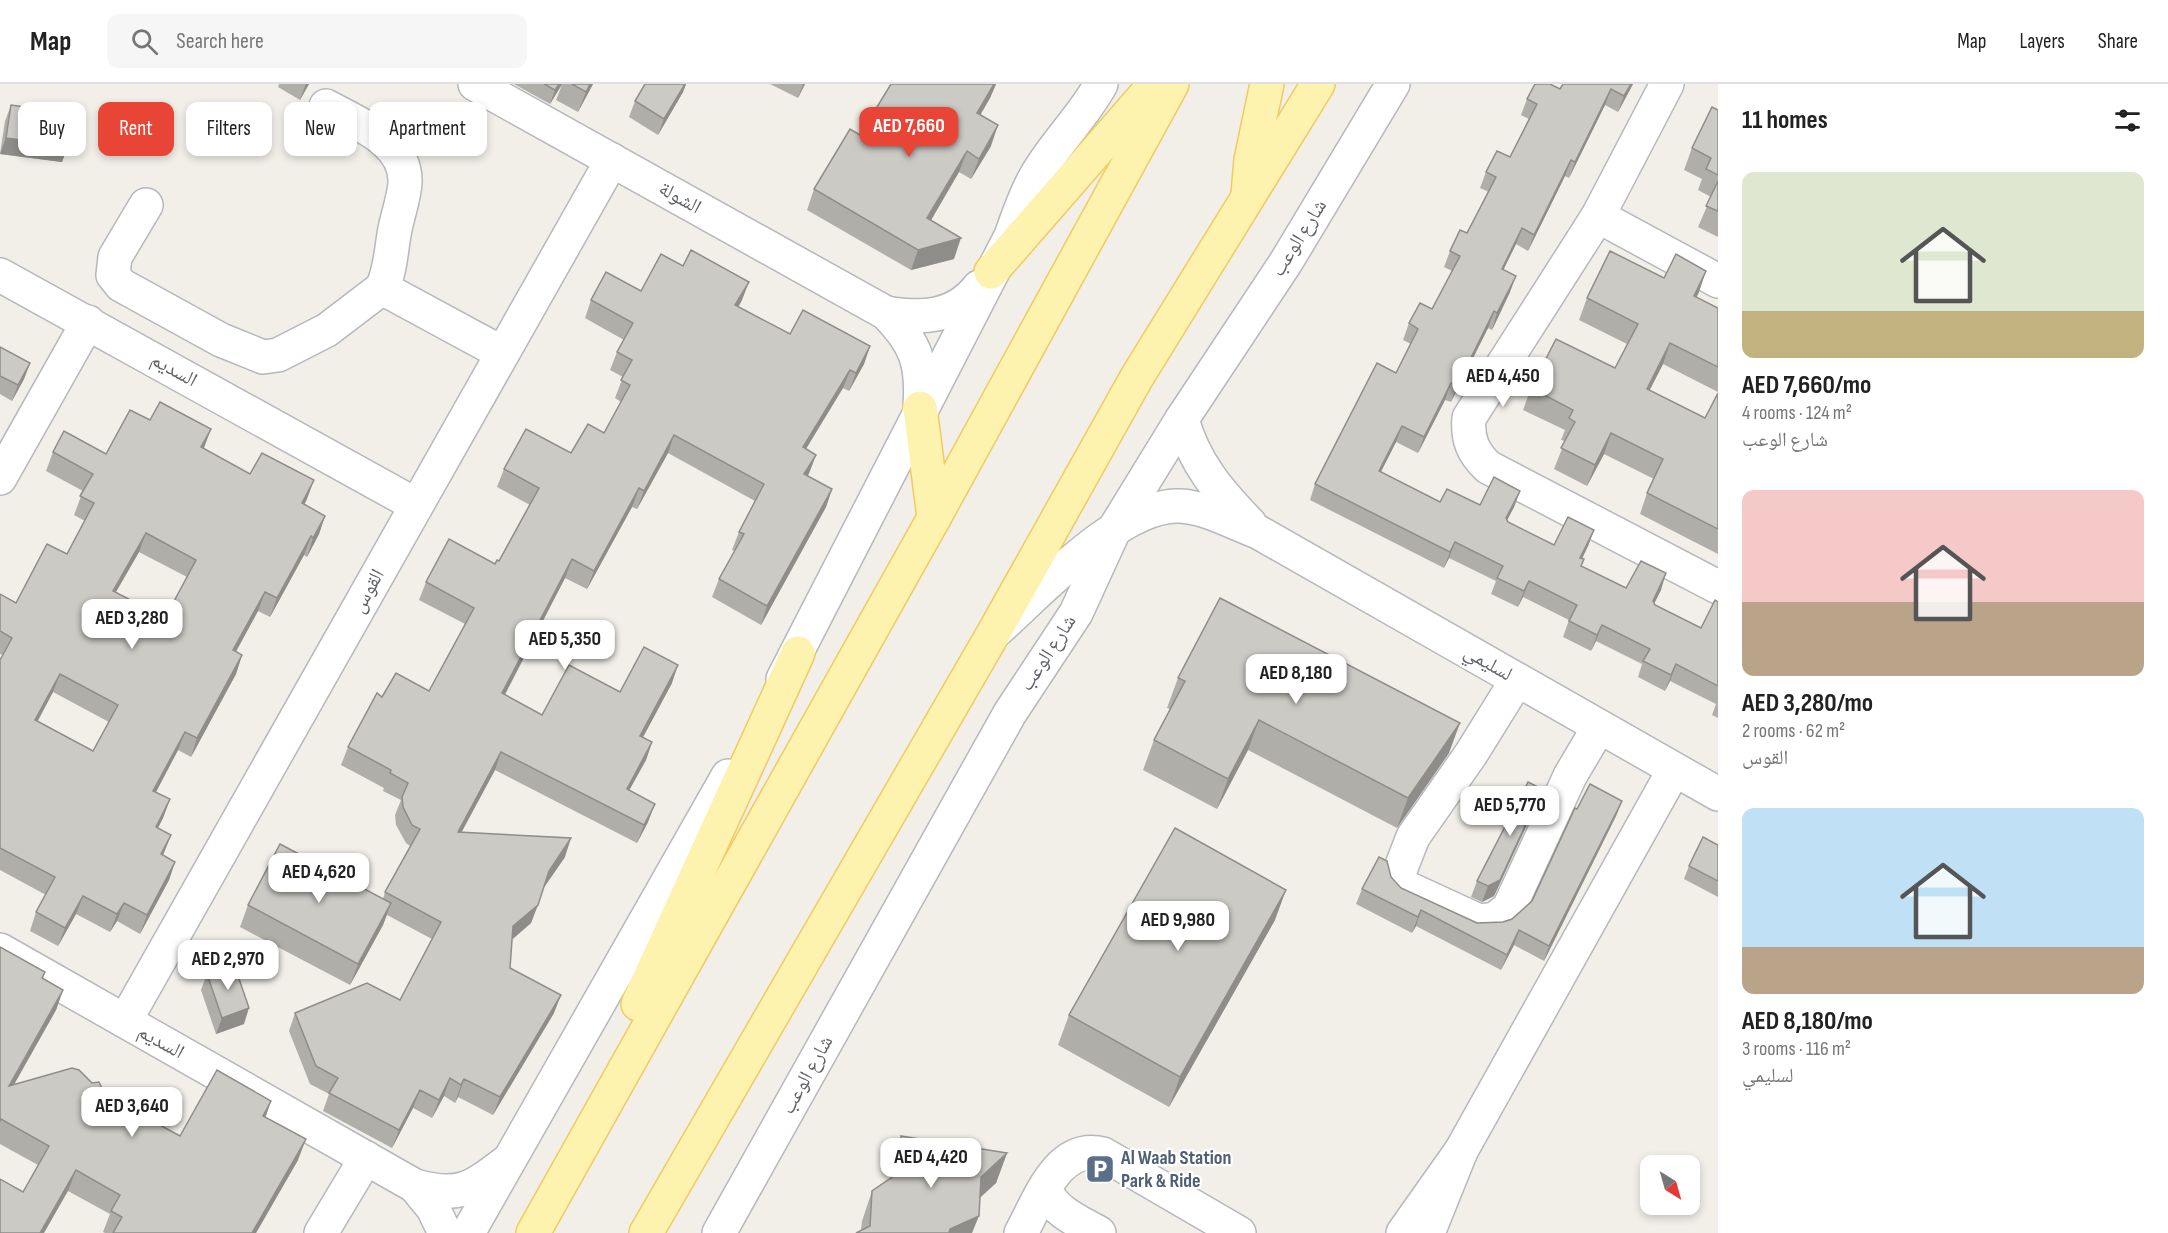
<!DOCTYPE html>
<html lang="en">
<head>
<meta charset="utf-8">
<style>
  :root { --surface:#fff; --page:#f6f6f6; --text:#222; --muted:#767676; --line:#e0e0e0; --accent:#e94536 }
  body { margin:0; font-family:"Sofia Sans Condensed","Noto Naskh Arabic",sans-serif; background:var(--page); color:var(--text); height:100vh; display:flex; flex-direction:column; font-size:22px; white-space:nowrap }
  * { box-sizing:border-box; margin:0 }
  p { font-size:20px; color:var(--muted) }
  .icon { flex:none; width:33px; height:33px; fill:none; stroke:currentColor; stroke-width:2; stroke-linecap:round; stroke-linejoin:round }
  .map { position:relative; flex:1; overflow:hidden }
  .side { display:flex; flex-direction:column; background:var(--surface); width:450px }
  .side>* { flex:none }
  .banner { position:absolute; left:18px; top:18px; width:570px; height:54px; display:flex; gap:12px }
  .needle { width:39px; rotate:143deg }
  .buttons { position:absolute; left:1640px; top:1071px; display:grid; gap:12px }
  .buttons a { display:grid; place-items:center; width:60px; height:60px; border-radius:12px; background:var(--surface); box-shadow:0 3px 9px #0003; font-size:30px }
  .price { position:absolute; translate:-50% -51px; padding:0 14px; border-radius:12px; background:#fff; color:#222; font-size:20px; line-height:39px; filter:drop-shadow(0 2px 3px #0008) }
  .price::after { content:''; position:absolute; left:50%; top:36px; width:18px; height:14px; margin-left:-9px; background:inherit; clip-path:polygon(0 0,100% 0,50% 100%) }
  .price.on { background:var(--accent); color:#fff }
  ul { padding:0; list-style:none }
  li { display:grid; align-content:center; gap:12px; height:318px; padding:0 24px }
  li span { display:grid; place-items:center; height:186px; border-radius:12px; color:#555 }
  li>.icon { margin-inline-start:auto }
  span .icon { width:108px; height:108px; fill:#fffc; stroke-width:1 }
  li b { font-size:26px }
  h2 { display:flex; justify-content:space-between; align-items:center; height:72px; padding:0 24px; font-size:26px }
  .tag { padding:0 21px; border-radius:12px; background:var(--surface); box-shadow:0 3px 9px #0003; font-size:21px; line-height:54px }
  .tag.on { background:var(--accent); color:#fff }
  header { display:flex; align-items:center; gap:36px; box-sizing:border-box; height:84px; padding:0 30px; background:var(--surface); border-bottom:2px solid var(--line) }
  header strong { font-size:28px }
  nav { display:flex; gap:33px; margin-inline-start:auto; font-size:21px }
  .search { width:420px; height:54px; background:var(--page); display:flex; align-items:center; gap:15px; box-sizing:border-box; padding:0 21px; border-radius:12px; color:var(--muted); font-size:22px }
  main { display:flex; flex:1; min-height:0 }
  .map>svg:first-child { display:block }
</style>
</head>
<body>
<header>
<strong>Map</strong>
<div class="search"><svg class="icon" aria-label="search" viewBox="0 0 24 24"><circle cx="10" cy="10" r="6"/><path d="M15 15l6 6"/></svg>Search here</div>
<nav><a>Map</a><a>Layers</a><a>Share</a></nav>
</header>
<main>
<div class="map">
<svg width="1718" height="1149" viewBox="0 0 1718 1149">
  <rect width="100%" height="100%" fill="#f1efe8"/>
  <g fill="none" stroke-linecap="round" stroke-linejoin="round">
    <g stroke="#b5b8bc" stroke-width="36">
      <g id="minor">
        <path d="M475 0 886 229C916 259 923 280 920 322"/>
        <path d="M1667 0 1598 132 1469 334C1467 355 1473 369 1488 383L1718 503"/>
        <path d="M326 22C356 39 407 57 405 99 404 114 398 130 395 145 391 165 391 186 382 204L502 269"/>
        <path d="M146 121 115 173 113 191 121 201 221 256 263 273 278 271 327 246 382 204"/>
        <path d="M1598 132 1718 197"/>
        <path d="M0 191 416 421"/>
        <path d="M886 229C922 235 955 234 979 203"/>
        <path d="M1182 335C1194 379 1219 408 1250 440"/>
        <path d="M0 394 88 238"/>
        <path d="M997 546C1040 508 1121 419 1180 422 1206 423 1233 439 1258 448L1718 710"/>
        <path d="M783 595 1011 152C1018 132 1025 111 1036 92 1055 59 1083 33 1101 0"/>
        <path d="M1517 596 1471 670 1413 753 1399 789 1403 802 1479 837 1495 835 1509 824 1570 692 1599 643"/>
        <path d="M0 866 415 1102C459 1114 471 1105 505 1079"/>
        <path d="M125 937 612 76"/>
        <path d="M1461 1067 1674 686"/>
        <path d="M415 1102 433 1124 445 1149"/>
        <path d="M1045 1107C1057 1129 1078 1137 1099 1149"/>
        <path d="M321 1149 366 1074"/>
        <path d="M468 1149 728 692"/>
        <path d="M719 1149 1010 629 1076 529 1115 444 1182 335 1286 178 1393 0"/>
        <path d="M1021 1149C1039 1117 1057 1059 1103 1070L1239 1149"/>
        <path d="M1403 1149 1461 1067 1428 1149"/>
      </g>
    </g>
    <g stroke="#f1ca61" stroke-width="36">
      <g id="major">
        <path d="M1248 110 1251 76 1267 0"/>
        <path d="M991 188 1155 0"/>
        <path d="M920 324 934 434"/>
        <path d="M638 920 798 569"/>
        <path d="M533 1149 934 434 1172 0"/>
        <path d="M646 1149 993 550 1137 293 1318 0"/>
      </g>
    </g>
    <use href="#minor" stroke="#fff" stroke-width="33"/>
    <use href="#major" stroke="#fef2af" stroke-width="33"/>
  </g>
  <g fill="#afaea9" fill-rule="evenodd">
    <path d="M279 0H309L300 16 278 3Z"/>
    <path d="M514 0H593L578 28 556 16 562 1 550 20Z"/>
    <path d="M645 0H686L683 8 658 51 629 33 635 17Z"/>
    <path d="M770 0H805L798 14Z"/>
    <path d="M891 0H996L990 14 980 31 991 62 971 95 959 88 931 136 954 175 911 186 807 126 814 105 860 51Z"/>
    <path d="M1563 0H1633L1618 28 1605 21 1569 94 1565 92 1528 167 1516 160 1503 186 1510 208 1492 246 1488 244 1451 318 1445 316 1418 369 1396 358 1381 388 1440 418 1480 421 1520 407 1514 423 1507 436 1508 438 1554 461 1594 446 1588 462 1582 475H1584L1581 482 1626 504 1661 506 1654 519 1655 521 1701 544 1718 518V634L1712 631 1716 620 1670 597 1665 607 1638 593 1642 580 1596 557 1591 567 1563 553 1569 536 1523 513 1518 523 1491 510 1496 497 1449 474 1444 484 1310 416 1315 400 1396 289 1411 260 1403 256 1409 239 1432 225 1452 187 1444 183 1450 167 1467 149 1489 108 1480 104 1486 88 1510 73 1529 35 1521 31 1527 15 1560 5Z"/>
    <path d="M11 21 68 62 62 78 0 70 5 37Z"/>
    <path d="M1718 26V153L1698 143 1711 113 1698 106 1702 95 1684 86 1692 64Z"/>
    <path d="M1664 194 1699 208 1696 213 1718 224V308L1663 280 1650 306 1705 334 1718 309V470L1640 430 1647 409 1654 395 1604 370 1587 402 1554 385 1565 357 1561 356 1565 346 1523 326 1531 304 1615 284 1627 260 1579 236 1587 214Z"/>
    <path d="M641 207 742 216 738 223 790 250 870 262 864 280 849 307 843 304 806 365 816 371 808 392 832 405 826 423 761 541 712 513 719 495 735 467 732 466 739 448 755 417 668 369 637 425 632 423 587 505 565 494 504 611 542 631 620 608 672 599 643 653 652 658 646 676 629 706 648 738 637 759 495 686 461 748 565 773 544 803 531 839 512 855 510 884 554 929 493 1031 458 1013 455 1019 444 1012 432 1034 413 1024 392 1064 323 1027 329 1010 310 1000 289 947 295 929 400 916 432 855 387 831 383 841 350 901 240 843 248 821 383 815 385 808 410 762 406 759 396 741 395 731 401 716 383 707 384 704 341 681 348 663 382 613 429 607 465 540 419 516 426 498 495 480 499 477 530 421 497 403 504 385 571 369 604 349 621 318 615 314 623 293 610 286 617 268 624 256 585 234 591 216Z"/>
    <path d="M0 263 30 279 24 295 12 317 0 310Z"/>
    <path d="M203 365 250 390 307 415 304 421 325 432 319 450 307 473 304 471 270 533 258 527 236 568 242 571 236 590 191 673 178 666 156 708 170 715 163 734 158 744 163 771 175 778 169 796 140 850 117 837 110 848 76 830 58 862 30 847 36 828 46 811 0 786V576L3 571 0 570V510L16 519 67 470 85 437 74 431 83 407 46 387 53 368 106 370ZM139 468 187 493 165 534 116 508ZM53 608 109 638 93 667 38 637Z"/>
    <path d="M1178 594 1449 669 1397 744 1248 666 1217 725 1143 686 1154 656 1170 625 1167 624Z"/>
    <path d="M1542 705 1536 721 1494 812 1482 818 1471 813 1477 797Z"/>
    <path d="M1622 717 1616 732 1544 877 1514 861 1501 886 1416 842 1412 849 1356 820 1362 805 1391 793 1401 804 1477 839 1503 838 1512 835 1532 817 1577 725Z"/>
    <path d="M1718 761V813L1684 795 1689 782Z"/>
    <path d="M1275 836 1169 1023 1058 961 1069 931Z"/>
    <path d="M0 863 45 888 43 894 63 906 56 926 14 1000 118 1037 180 1052 271 1017 265 1033 298 1076 256 1149H105L103 1148 110 1130 68 1107 23 1108 38 1081 0 1060Z"/>
    <path d="M207 890 244 940 216 950 201 906Z"/>
    <path d="M901 1052 1007 1069 996 1099 979 1114 861 1146 862 1137 872 1107 891 1094 890 1082Z"/>
  </g>
  <g fill="#8f8d8a">
    <path d="M306 0H309L300 16 305 2Z"/>
    <path d="M559 0H562L550 20 555 6Z"/>
    <path d="M590 0H593L578 28 586 8Z"/>
    <path d="M685 0H686L683 8 658 51 664 35Z"/>
    <path d="M803 0H805L798 14Z"/>
    <path d="M994 0H996L990 14 970 49 977 29Z"/>
    <path d="M1631 0H1633L1618 28 1624 12Z"/>
    <path d="M1611 5 1605 21 1569 94 1575 78Z"/>
    <path d="M998 41 991 62 971 95 979 75Z"/>
    <path d="M6 54 68 62 62 78 0 70Z"/>
    <path d="M967 67 959 88 920 155 927 134Z"/>
    <path d="M1571 76 1565 92 1528 167 1534 151Z"/>
    <path d="M1522 144 1516 160 1496 201 1502 185Z"/>
    <path d="M961 154 954 175 911 186 918 166Z"/>
    <path d="M1706 187 1699 208 1687 233 1694 212Z"/>
    <path d="M1516 192 1510 208 1492 246 1497 229Z"/>
    <path d="M749 198 742 216 729 240 735 221Z"/>
    <path d="M1494 227 1488 244 1451 318 1457 302Z"/>
    <path d="M1670 259 1663 280 1639 326 1647 305Z"/>
    <path d="M870 262 864 280 849 307 856 289Z"/>
    <path d="M30 279 24 295 12 317 18 301Z"/>
    <path d="M850 286 843 304 796 381 803 363Z"/>
    <path d="M1451 299 1445 316 1418 369 1424 353Z"/>
    <path d="M1402 342 1396 358 1373 403 1379 387Z"/>
    <path d="M211 345 204 364 194 382 201 363Z"/>
    <path d="M1611 349 1604 370 1587 402 1595 381Z"/>
    <path d="M674 351 668 369 637 425 644 407Z"/>
    <path d="M816 371 809 389 798 408 804 390Z"/>
    <path d="M314 396 307 415 295 438 302 419Z"/>
    <path d="M639 404 632 423 587 505 594 487Z"/>
    <path d="M832 405 826 423 761 541 767 522Z"/>
    <path d="M1520 407 1514 423 1500 450 1506 434Z"/>
    <path d="M325 432 319 450 307 473 313 454Z"/>
    <path d="M1594 446 1588 462 1574 490 1580 474Z"/>
    <path d="M146 449 139 468 106 525 113 507Z"/>
    <path d="M311 452 304 471 270 533 277 514Z"/>
    <path d="M1455 458 1449 474 1444 484 1450 468Z"/>
    <path d="M572 475 565 494 496 628 502 609Z"/>
    <path d="M1666 489 1661 506 1647 534 1653 517Z"/>
    <path d="M1529 497 1523 513 1518 523 1524 507Z"/>
    <path d="M265 508 258 527 226 585 233 566Z"/>
    <path d="M1602 541 1596 557 1591 567 1597 551Z"/>
    <path d="M242 571 236 590 191 673 197 654Z"/>
    <path d="M1676 580 1670 597 1665 607 1671 591Z"/>
    <path d="M678 581 672 599 634 670 640 652Z"/>
    <path d="M60 590 53 608 28 654 35 636Z"/>
    <path d="M1259 636 1248 666 1217 725 1228 695Z"/>
    <path d="M1460 639 1449 669 1397 744 1408 714Z"/>
    <path d="M185 648 178 666 147 725 153 707Z"/>
    <path d="M652 658 646 676 620 723 627 705Z"/>
    <path d="M501 668 495 686 452 766 458 748Z"/>
    <path d="M1542 705 1536 721 1494 812 1482 818 1488 802Z"/>
    <path d="M170 715 163 734 149 761 156 743Z"/>
    <path d="M1622 717 1616 732 1544 877 1549 862Z"/>
    <path d="M655 720 648 738 637 759 644 741Z"/>
    <path d="M171 751 164 769 154 789 161 770Z"/>
    <path d="M571 754 565 773 543 805 549 787Z"/>
    <path d="M175 778 169 796 140 850 147 831Z"/>
    <path d="M1286 806 1275 836 1169 1023 1180 993Z"/>
    <path d="M83 812 76 830 58 862 65 844Z"/>
    <path d="M124 819 117 837 110 848 117 830Z"/>
    <path d="M391 819 383 841 350 901 358 880Z"/>
    <path d="M538 821 531 839 507 860 513 842Z"/>
    <path d="M1421 826 1416 842 1412 849 1418 833Z"/>
    <path d="M1519 846 1514 861 1501 886 1507 871Z"/>
    <path d="M63 906 56 926 2 1022 9 1002Z"/>
    <path d="M561 911 554 929 493 1031 500 1013Z"/>
    <path d="M249 924 244 940 216 950 222 934Z"/>
    <path d="M450 994 444 1012 432 1034 439 1016Z"/>
    <path d="M464 995 458 1013 455 1019 461 1001Z"/>
    <path d="M420 1006 413 1024 392 1064 399 1046Z"/>
    <path d="M271 1017 264 1038 263 1032Z"/>
    <path d="M306 1055 298 1076 256 1149H252Z"/>
    <path d="M1007 1069 996 1099 970 1123 981 1093Z"/>
    <path d="M76 1086 68 1107 44 1149H40Z"/>
    <path d="M979 1132 972 1149H948L950 1145Z"/>
  </g>
  <g fill="#cccac5" stroke="#8f8d8a" stroke-width="1.5" fill-rule="evenodd">
    <path d="M544 0H559L555 6Z"/>
    <path d="M572 0H590L586 8Z"/>
    <path d="M645 0H685L664 35 635 17Z"/>
    <path d="M891 0H994L977 29 998 41 979 75 967 67 927 134 961 154 918 166 814 105 850 45 860 51Z"/>
    <path d="M1535 0H1550L1560 5 1563 0H1631L1624 12 1611 5 1575 78 1571 76 1534 151 1522 144 1502 185 1516 192 1497 229 1494 227 1457 302 1451 299 1424 353 1402 342 1379 387 1440 418 1447 405 1480 421 1494 393 1520 407 1506 434 1508 438 1554 461 1568 433 1594 446 1580 474 1584 475 1581 482 1626 504 1641 477 1666 489 1653 517 1655 521 1701 544 1715 516 1718 518V602L1676 580 1671 591 1643 577 1650 565 1602 541 1597 551 1569 537 1577 521 1529 497 1524 507 1497 494 1503 482 1455 458 1450 468 1315 400 1377 279 1396 289 1418 245 1409 239 1420 219 1432 225 1460 172 1450 167 1460 146 1467 149 1496 93 1486 88 1497 67 1510 73 1537 20 1527 15Z"/>
    <path d="M11 21 73 30 68 62 6 54Z"/>
    <path d="M1712 23 1718 26V91L1706 85 1711 74 1692 64Z"/>
    <path d="M1718 97V127L1706 122Z"/>
    <path d="M691 166 749 198 735 221 790 250 803 226 870 262 856 289 850 286 803 363 816 371 804 390 832 405 767 522 719 495 744 450 739 448 764 400 674 351 644 407 639 404 594 487 572 475 502 609 542 631 569 581 620 608 644 563 678 581 640 652 652 658 627 705 655 720 644 741 501 668 458 748 571 754 549 787 538 821 513 842 510 884 561 911 500 1013 464 995 461 1001 450 994 439 1016 420 1006 399 1046 329 1009 338 994 316 982 295 929 367 899 400 916 441 838 385 808 420 745 412 741 403 723 402 713 408 699 390 689 391 686 348 663 377 609 382 613 396 589 429 607 474 524 426 498 449 455 495 480 497 476 499 477 539 404 504 385 526 345 571 369 588 340 604 349 630 301 621 296 632 276 617 268 633 239 591 216 606 188 641 207 661 170 683 182Z"/>
    <path d="M1610 167 1664 194 1676 170 1706 187 1694 212 1718 224V283L1670 259 1647 305 1705 334 1718 309V445L1647 409 1663 375 1611 349 1595 381 1561 364 1575 338 1569 334 1573 326 1531 304 1556 255 1615 284 1638 240 1587 214Z"/>
    <path d="M0 263 30 279 18 301 0 292Z"/>
    <path d="M160 318 211 345 201 363 250 390 262 369 314 396 302 419 325 432 313 454 311 452 277 514 265 508 233 566 242 571 197 654 185 648 153 707 170 715 156 743 171 751 161 770 175 778 147 831 124 819 117 830 83 812 65 844 36 828 55 793 0 764V576L12 554 0 547V510L16 519 47 460 67 470 94 419 80 412 93 390 53 368 64 347 106 370 130 326 150 336ZM146 449 196 476 165 534 113 507ZM60 590 118 621 93 667 35 636Z"/>
    <path d="M1220 514 1460 639 1408 714 1259 636 1228 695 1154 656 1185 597 1178 594Z"/>
    <path d="M1528 698 1542 705 1500 796 1488 802 1477 797Z"/>
    <path d="M1590 700 1622 717 1549 862 1519 846 1507 871 1421 826 1418 833 1362 805 1379 773 1387 777 1391 793 1401 804 1477 839 1503 838 1512 835 1532 817 1575 724 1577 725Z"/>
    <path d="M1175 744 1286 806 1180 993 1069 931Z"/>
    <path d="M1703 753 1718 761V797L1689 782Z"/>
    <path d="M280 760 391 819 358 880 248 821Z"/>
    <path d="M0 863 45 888 42 894 63 906 9 1002 72 984 79 986 92 999 99 998 118 1037 127 1023 180 1052 217 986 271 1017 263 1032 306 1055 252 1149H113L122 1133 111 1127 120 1111 76 1086 40 1149H0V1095L23 1108 49 1062 1 1035 0 1037Z"/>
    <path d="M234 880 249 924 222 934 207 890Z"/>
    <path d="M901 1052 1007 1069 981 1093 979 1132 950 1145 949 1149H856L870 1142 872 1107 904 1085Z"/>
  </g>
  <defs>
    <g id="parking-square" transform="scale(1.5)"><rect x="-9" y="-9" width="18" height="18" rx="4" fill="#5c6f8a" stroke="#fff"/><path d="M-3.5-5.5H1a3.5 3.5 0 0 1 0 7H-1V5.5H-3.5ZM-1-3.4V-.6H.8a1.4 1.4 0 0 0 0-2.8Z" fill="#fff"/></g>
  </defs>
  <g fill-rule="evenodd">
    <use href="#parking-square" x="1100" y="1085"/>
  </g>
  <g text-anchor="middle" dominant-baseline="central" stroke-width="4.5" stroke-linejoin="round" paint-order="stroke">
    <g font-size="20" fill="#5f6368" stroke="#fff">
      <text transform="translate(680 114) rotate(29)">الشولة</text>
      <text transform="translate(1299 154) rotate(-58)">شارع الوعب</text>
      <text transform="translate(174 286) rotate(29)">السديم</text>
      <text transform="translate(368 507) rotate(-61)">القوس</text>
      <text transform="translate(1048 569) rotate(-57)">شارع الوعب</text>
      <text transform="translate(1488 579) rotate(30)">لسليمي</text>
      <text transform="translate(161 958) rotate(29)">السديم</text>
      <text transform="translate(807 991) rotate(-61)">شارع الوعب</text>
    </g>
    <g font-size="20" font-weight="bold" fill="#4e5e75" stroke="#fff" text-anchor="start">
      <text x="1121" y="1074">Al Waab Station<tspan x="1121" dy="23">Park &amp; Ride</tspan></text>
    </g>
  </g>
</svg>
<div class="buttons">
<a><svg class="needle" viewBox="-14 -14 28 28"><path d="M0-13l5 13h-10z" fill="#e53935"/><path d="M0 13l5-13h-10z" fill="#767676"/></svg></a>
</div>
<b class="price on" style="left:909px;top:74px">AED 7,660</b>
<b class="price" style="left:1503px;top:324px">AED 4,450</b>
<b class="price" style="left:132px;top:566px">AED 3,280</b>
<b class="price" style="left:565px;top:587px">AED 5,350</b>
<b class="price" style="left:1296px;top:621px">AED 8,180</b>
<b class="price" style="left:1510px;top:753px">AED 5,770</b>
<b class="price" style="left:319px;top:820px">AED 4,620</b>
<b class="price" style="left:1178px;top:868px">AED 9,980</b>
<b class="price" style="left:228px;top:907px">AED 2,970</b>
<b class="price" style="left:132px;top:1054px">AED 3,640</b>
<b class="price" style="left:931px;top:1105px">AED 4,420</b>
<div class="banner">
<a class="tag">Buy</a>
<a class="tag on">Rent</a>
<a class="tag">Filters</a>
<a class="tag">New</a>
<a class="tag">Apartment</a>
</div>
</div>
<section class="side">
<h2>11 homes<svg class="icon" aria-label="filters" viewBox="0 0 24 24"><path d="M4 7h16M4 17h16"/><circle cx="9" cy="7" r="2"/><circle cx="15" cy="17" r="2"/></svg></h2>
<ul>
<li><span style="background:linear-gradient(#dfe7d0 75%,#c2b280 0)"><svg class="icon" aria-label="home" viewBox="0 0 24 24"><path d="M3 11l9-7 9 7M6 9v11h12V9"/></svg></span><div><b>AED 7,660/mo</b><p>4 rooms · 124 m²</p><p>شارع الوعب</p></div></li>
<li><span style="background:linear-gradient(#f6c9c9 60%,#b9a48a 0)"><svg class="icon" aria-label="home" viewBox="0 0 24 24"><path d="M3 11l9-7 9 7M6 9v11h12V9"/></svg></span><div><b>AED 3,280/mo</b><p>2 rooms · 62 m²</p><p>القوس</p></div></li>
<li><span style="background:linear-gradient(#bfe0f5 75%,#b9a48a 0)"><svg class="icon" aria-label="home" viewBox="0 0 24 24"><path d="M3 11l9-7 9 7M6 9v11h12V9"/></svg></span><div><b>AED 8,180/mo</b><p>3 rooms · 116 m²</p><p>لسليمي</p></div></li>
</ul>
</section>
</main>
</body>
</html>
